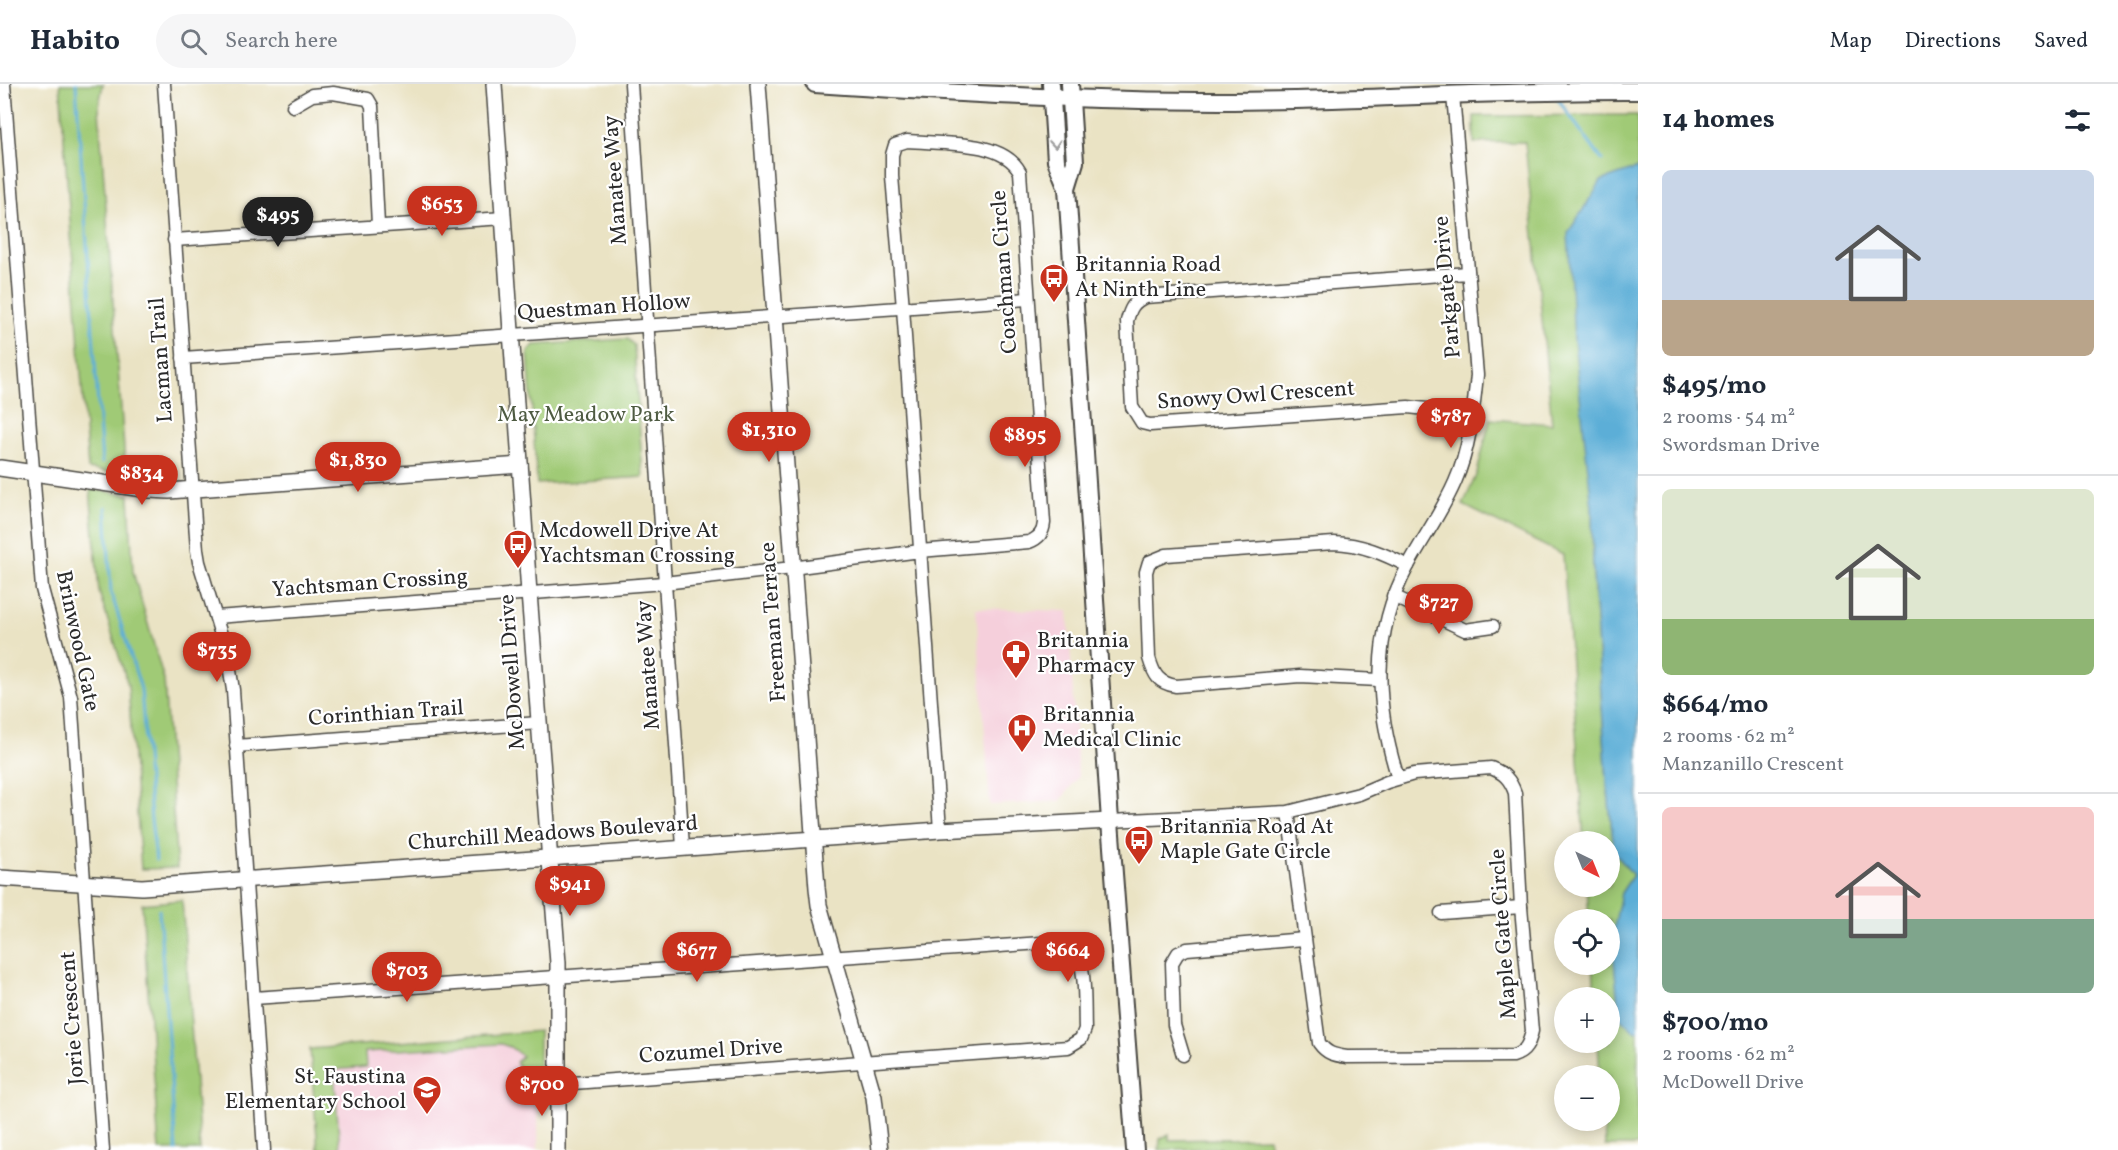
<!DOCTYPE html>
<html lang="en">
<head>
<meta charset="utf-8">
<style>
  :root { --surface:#fff; --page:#f6f6f7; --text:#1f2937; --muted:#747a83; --line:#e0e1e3; --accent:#c8321e }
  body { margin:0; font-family:Vollkorn,serif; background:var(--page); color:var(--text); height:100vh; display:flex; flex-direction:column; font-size:22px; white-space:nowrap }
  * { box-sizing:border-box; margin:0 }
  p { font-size:20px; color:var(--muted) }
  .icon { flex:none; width:33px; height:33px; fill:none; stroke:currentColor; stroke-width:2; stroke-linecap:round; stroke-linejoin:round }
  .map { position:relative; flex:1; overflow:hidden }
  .side { display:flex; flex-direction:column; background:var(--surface); width:480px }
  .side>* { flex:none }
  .needle { width:39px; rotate:137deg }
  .controls { position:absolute; left:1554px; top:747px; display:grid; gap:12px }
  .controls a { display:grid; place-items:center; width:66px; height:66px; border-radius:50%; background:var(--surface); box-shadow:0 3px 15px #0003; font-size:30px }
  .price { position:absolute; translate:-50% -51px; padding:0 14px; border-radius:21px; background:var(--accent); color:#fff; font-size:20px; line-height:39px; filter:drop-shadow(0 2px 3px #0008) }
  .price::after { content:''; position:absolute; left:50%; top:36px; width:18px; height:14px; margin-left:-9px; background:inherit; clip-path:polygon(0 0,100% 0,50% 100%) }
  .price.active { background:#222; color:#fff }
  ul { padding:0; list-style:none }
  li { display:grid; align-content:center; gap:12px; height:318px; padding:0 24px }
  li+li { border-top:2px solid var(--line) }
  li span { display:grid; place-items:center; height:186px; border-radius:9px; color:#555 }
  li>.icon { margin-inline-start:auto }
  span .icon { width:108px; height:108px; fill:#fffc; stroke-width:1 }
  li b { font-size:26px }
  h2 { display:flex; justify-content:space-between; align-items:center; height:72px; padding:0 24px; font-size:26px }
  header { display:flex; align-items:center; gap:36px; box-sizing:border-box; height:84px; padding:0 30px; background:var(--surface); border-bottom:2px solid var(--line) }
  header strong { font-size:28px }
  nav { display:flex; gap:33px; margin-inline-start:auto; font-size:21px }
  .search { width:420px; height:54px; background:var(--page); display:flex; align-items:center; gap:15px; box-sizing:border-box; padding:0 21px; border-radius:33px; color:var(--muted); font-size:22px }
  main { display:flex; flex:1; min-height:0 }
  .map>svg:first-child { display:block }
</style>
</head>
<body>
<header>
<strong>Habito</strong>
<div class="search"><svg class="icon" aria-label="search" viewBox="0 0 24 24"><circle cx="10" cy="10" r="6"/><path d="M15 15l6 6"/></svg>Search here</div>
<nav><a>Map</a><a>Directions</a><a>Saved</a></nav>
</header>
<main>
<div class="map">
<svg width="1638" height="1066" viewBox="0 0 1638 1066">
  <rect width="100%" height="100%" fill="#fff"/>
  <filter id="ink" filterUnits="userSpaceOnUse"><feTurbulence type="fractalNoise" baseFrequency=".0167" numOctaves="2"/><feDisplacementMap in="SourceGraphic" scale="12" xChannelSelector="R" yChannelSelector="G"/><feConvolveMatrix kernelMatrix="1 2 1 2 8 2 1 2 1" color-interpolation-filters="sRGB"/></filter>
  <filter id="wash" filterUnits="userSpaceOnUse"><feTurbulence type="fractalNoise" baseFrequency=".008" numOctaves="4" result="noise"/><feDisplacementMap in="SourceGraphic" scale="24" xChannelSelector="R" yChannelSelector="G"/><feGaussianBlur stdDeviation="1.35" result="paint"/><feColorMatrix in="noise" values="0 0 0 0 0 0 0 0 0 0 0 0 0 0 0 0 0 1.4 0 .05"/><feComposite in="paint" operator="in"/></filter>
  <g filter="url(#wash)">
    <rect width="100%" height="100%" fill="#eae3c4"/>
    <g fill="#f5cfdb">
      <path d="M976 524 1068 527 1078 693 1060 717 990 721Z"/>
      <path d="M539 947 538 1066H318L310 965Z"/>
    </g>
    <g fill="#a0ca76" stroke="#667a50" stroke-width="1.5">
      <path d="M60 0H103L99 21 100 43 126 391 88 385Z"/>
      <path d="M1638 31V84L1601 97 1592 424 1593 490 1607 697 1614 768 1633 791 1621 809 1634 947H1638V1062H1605L1604 1037 1610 1036V992L1600 991 1598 959 1610 958V914L1595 913 1593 881 1610 880V836L1589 835 1587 803 1610 802V758L1584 757 1563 471 1463 421 1477 389 1490 335 1552 340 1525 58 1474 59V32Z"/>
      <path d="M627 255 634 261 643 393 537 400 528 268 534 261Z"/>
      <path d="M90 405 129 411 133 488 164 596 177 784 141 785 128 601 99 508Z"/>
      <path d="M182 816 200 1066H159L142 820Z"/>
      <path d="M539 947V995C525 996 523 989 516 978L522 972 510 963 501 960 365 968 366 983 334 986 340 1066H318L310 965Z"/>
      <path d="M1169 1050V1056L1269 1054V1066H1220V1064L1159 1066 1160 1055Z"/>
    </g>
    <path fill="#5baed7" stroke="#436c81" stroke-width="1.5" d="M1638 84V947L1635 948 1619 933 1612 854 1621 809 1633 791 1614 768 1607 697 1593 490 1592 424 1574 256 1568 149 1601 97Z"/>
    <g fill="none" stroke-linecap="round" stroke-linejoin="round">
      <g stroke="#5baed7" stroke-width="3">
        <path d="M76 0 102 379"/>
        <path d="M1557 14 1602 76"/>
        <path d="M106 423 111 508 141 605 151 735 156 776"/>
        <path d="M159 826 176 1066"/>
      </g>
    </g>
  </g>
  <g filter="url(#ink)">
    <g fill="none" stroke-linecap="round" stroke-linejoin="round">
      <g stroke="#484742" stroke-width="15">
        <g id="minor">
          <path d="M4 0 42 505 71 613 103 1066"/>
          <path d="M164 0 197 466 199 478 228 574 233 606 264 1066"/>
          <path d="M631 0 683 763"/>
          <path d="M293 22 312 11 333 9 368 15 372 22 378 141"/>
          <path d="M174 156 504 134"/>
          <path d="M1468 189 1145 213C1133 218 1130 225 1127 237L1132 323 1142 339 1150 341 1408 323 1473 330"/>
          <path d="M183 274 1028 215"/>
          <path d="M1393 512 1465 546 1493 542"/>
          <path d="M216 533 664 499 792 484 920 467 1029 458C1039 454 1043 449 1044 439L1020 88C1003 55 940 60 907 57L895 61 892 71V92L903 224 940 746"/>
          <path d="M1379 596 1300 592 1176 602C1158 599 1154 591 1149 574L1146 488 1149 478 1166 471 1334 459C1362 460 1384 470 1408 482"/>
          <path d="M236 662 539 639"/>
          <path d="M1398 694C1375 622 1371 550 1408 482 1423 454 1442 428 1455 398 1470 364 1473 328 1477 291L1453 11"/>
          <path d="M1110 737 1288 728 1359 710 1387 698 1414 690 1491 684C1504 689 1510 695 1515 709L1521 823 1532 947C1529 960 1526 968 1513 972L1347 973C1334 971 1327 970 1319 959L1288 728"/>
          <path d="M1441 829 1521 823"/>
          <path d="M254 914 1056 858C1063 859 1069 860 1074 865 1087 878 1084 926 1085 945L1081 955 1068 963 559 1000"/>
          <path d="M1183 971 1174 941 1172 879 1178 869 1187 865 1304 855"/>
        </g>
      </g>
      <g stroke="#484742" stroke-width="18">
        <g id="tertiary">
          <path d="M494 0 529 509 558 879V1066"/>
          <path d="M758 0 817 804 819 821 874 1013 880 1066"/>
          <path d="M0 384 150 406 169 407 520 381"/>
          <path d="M0 794 142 803 940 746 1110 737"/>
        </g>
      </g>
      <g stroke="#484742" stroke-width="20">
        <g id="secondary">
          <path d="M815 0C950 9 1085 17 1220 17 1359 17 1498 6 1638 7"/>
          <path d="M1051 0 1056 77 1067 104 1110 737 1135 1066"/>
          <path d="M1067 104 1075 78 1070 0"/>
        </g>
      </g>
      <use href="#minor" stroke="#fff" stroke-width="12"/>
      <use href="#tertiary" stroke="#fff" stroke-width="15"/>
      <use href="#secondary" stroke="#fff" stroke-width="16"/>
    </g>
    <defs><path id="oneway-chevron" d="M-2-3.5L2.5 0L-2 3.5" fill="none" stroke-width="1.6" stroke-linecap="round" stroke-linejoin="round" transform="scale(1.5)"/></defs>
    <use stroke="#a0a0a0" href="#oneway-chevron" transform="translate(1055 60) rotate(85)"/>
  </g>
  <defs>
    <g id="bus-pin" transform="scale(1.5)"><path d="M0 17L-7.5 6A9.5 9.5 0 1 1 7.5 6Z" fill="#c8321e" stroke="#fff"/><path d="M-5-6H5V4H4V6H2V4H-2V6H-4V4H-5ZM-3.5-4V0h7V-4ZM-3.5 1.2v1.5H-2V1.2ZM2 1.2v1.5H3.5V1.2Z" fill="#fff"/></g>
    <g id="pharmacy-pin" transform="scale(1.5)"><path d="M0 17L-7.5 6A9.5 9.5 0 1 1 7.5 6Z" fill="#c8321e" stroke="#fff"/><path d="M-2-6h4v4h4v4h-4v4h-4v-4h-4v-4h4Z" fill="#fff"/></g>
    <g id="hospital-pin" transform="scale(1.5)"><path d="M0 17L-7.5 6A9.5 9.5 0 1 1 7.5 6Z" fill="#c8321e" stroke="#fff"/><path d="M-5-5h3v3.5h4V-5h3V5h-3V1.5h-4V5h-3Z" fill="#fff"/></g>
    <g id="school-pin" transform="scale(1.5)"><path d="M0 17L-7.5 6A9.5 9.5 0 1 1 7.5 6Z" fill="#c8321e" stroke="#fff"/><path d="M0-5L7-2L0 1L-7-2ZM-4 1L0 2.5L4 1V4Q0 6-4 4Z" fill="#fff"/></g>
  </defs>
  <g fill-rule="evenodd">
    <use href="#bus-pin" x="1054" y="194"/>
    <use href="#bus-pin" x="518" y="460"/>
    <use href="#pharmacy-pin" x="1016" y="570"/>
    <use href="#hospital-pin" x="1022" y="644"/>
    <use href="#bus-pin" x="1139" y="756"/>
    <use href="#school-pin" x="427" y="1006"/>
  </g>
  <g text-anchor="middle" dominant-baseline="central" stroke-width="4.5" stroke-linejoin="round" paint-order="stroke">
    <g font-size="22" fill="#2b2b2b" stroke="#fff">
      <text transform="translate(616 96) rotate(-94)">Manatee Way</text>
      <text transform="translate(1005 188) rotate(-94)">Coachman Circle</text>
      <text transform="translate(1448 203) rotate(-95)">Parkgate Drive</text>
      <text transform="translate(604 224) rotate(-4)">Questman Hollow</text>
      <text transform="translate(162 276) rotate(-94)">Lacman Trail</text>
      <text transform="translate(1256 312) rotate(-4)">Snowy Owl Crescent</text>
      <text transform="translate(370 500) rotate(-4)">Yachtsman Crossing</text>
      <text transform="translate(774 538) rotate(-94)">Freeman Terrace</text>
      <text transform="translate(77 557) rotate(78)">Brinwood Gate</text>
      <text transform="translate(649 581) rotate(-94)">Manatee Way</text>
      <text transform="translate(513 588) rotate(-94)">McDowell Drive</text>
      <text transform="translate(386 630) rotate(-4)">Corinthian Trail</text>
      <text transform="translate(553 750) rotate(-4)">Churchill Meadows Boulevard</text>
      <text transform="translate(1504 850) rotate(-94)">Maple Gate Circle</text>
      <text transform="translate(73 934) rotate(-94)">Jorie Crescent</text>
      <text transform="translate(711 968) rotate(-4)">Cozumel Drive</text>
    </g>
    <g font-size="22" fill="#2b2b2b" stroke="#fff" text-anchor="start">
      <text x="1075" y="181">Britannia Road<tspan x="1075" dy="25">At Ninth Line</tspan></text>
      <text x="539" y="447">Mcdowell Drive At<tspan x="539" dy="25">Yachtsman Crossing</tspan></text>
      <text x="1037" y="557">Britannia<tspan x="1037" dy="25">Pharmacy</tspan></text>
      <text x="1043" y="631">Britannia<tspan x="1043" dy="25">Medical Clinic</tspan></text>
      <text x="1160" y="743">Britannia Road At<tspan x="1160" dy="25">Maple Gate Circle</tspan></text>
      <text x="406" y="993" text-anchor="end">St. Faustina<tspan x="406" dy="25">Elementary School</tspan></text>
    </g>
    <g font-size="22" fill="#4e5b42" stroke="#fff">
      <text x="586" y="331">May Meadow Park</text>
    </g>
  </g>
</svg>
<div class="controls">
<a><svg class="needle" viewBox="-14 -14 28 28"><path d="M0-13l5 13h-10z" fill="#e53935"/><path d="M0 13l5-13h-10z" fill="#747a83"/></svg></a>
<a><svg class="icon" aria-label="locate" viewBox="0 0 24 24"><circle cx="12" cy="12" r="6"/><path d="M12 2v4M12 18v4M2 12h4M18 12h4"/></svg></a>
<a>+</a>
<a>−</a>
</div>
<b class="price" style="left:442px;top:153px">$653</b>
<b class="price active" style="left:278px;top:164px">$495</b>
<b class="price" style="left:1451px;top:365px">$787</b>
<b class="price" style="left:769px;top:379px">$1,310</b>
<b class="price" style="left:1025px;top:384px">$895</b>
<b class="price" style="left:358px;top:409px">$1,830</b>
<b class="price" style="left:142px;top:422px">$834</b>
<b class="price" style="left:1439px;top:551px">$727</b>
<b class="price" style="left:217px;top:599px">$735</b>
<b class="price" style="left:570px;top:833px">$941</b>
<b class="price" style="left:697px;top:899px">$677</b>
<b class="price" style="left:1068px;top:899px">$664</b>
<b class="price" style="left:407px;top:919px">$703</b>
<b class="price" style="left:542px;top:1033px">$700</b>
</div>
<section class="side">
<h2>14 homes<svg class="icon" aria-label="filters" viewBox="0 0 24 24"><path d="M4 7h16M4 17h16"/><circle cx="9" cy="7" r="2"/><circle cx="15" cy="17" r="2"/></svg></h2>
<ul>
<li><span style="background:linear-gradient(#c9d6e8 70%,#b9a48a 0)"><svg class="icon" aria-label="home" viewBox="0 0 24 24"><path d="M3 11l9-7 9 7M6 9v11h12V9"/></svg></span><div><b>$495/mo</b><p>2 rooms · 54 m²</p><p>Swordsman Drive</p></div></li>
<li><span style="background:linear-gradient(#dfe7d0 70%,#8fb573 0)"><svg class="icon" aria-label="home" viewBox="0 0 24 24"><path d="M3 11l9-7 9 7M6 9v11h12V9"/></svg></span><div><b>$664/mo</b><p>2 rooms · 62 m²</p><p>Manzanillo Crescent</p></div></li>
<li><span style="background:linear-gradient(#f6c9c9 60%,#7fa58c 0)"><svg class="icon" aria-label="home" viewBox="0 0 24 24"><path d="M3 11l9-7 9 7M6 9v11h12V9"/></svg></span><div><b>$700/mo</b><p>2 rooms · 62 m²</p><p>McDowell Drive</p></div></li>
</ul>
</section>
</main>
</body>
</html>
